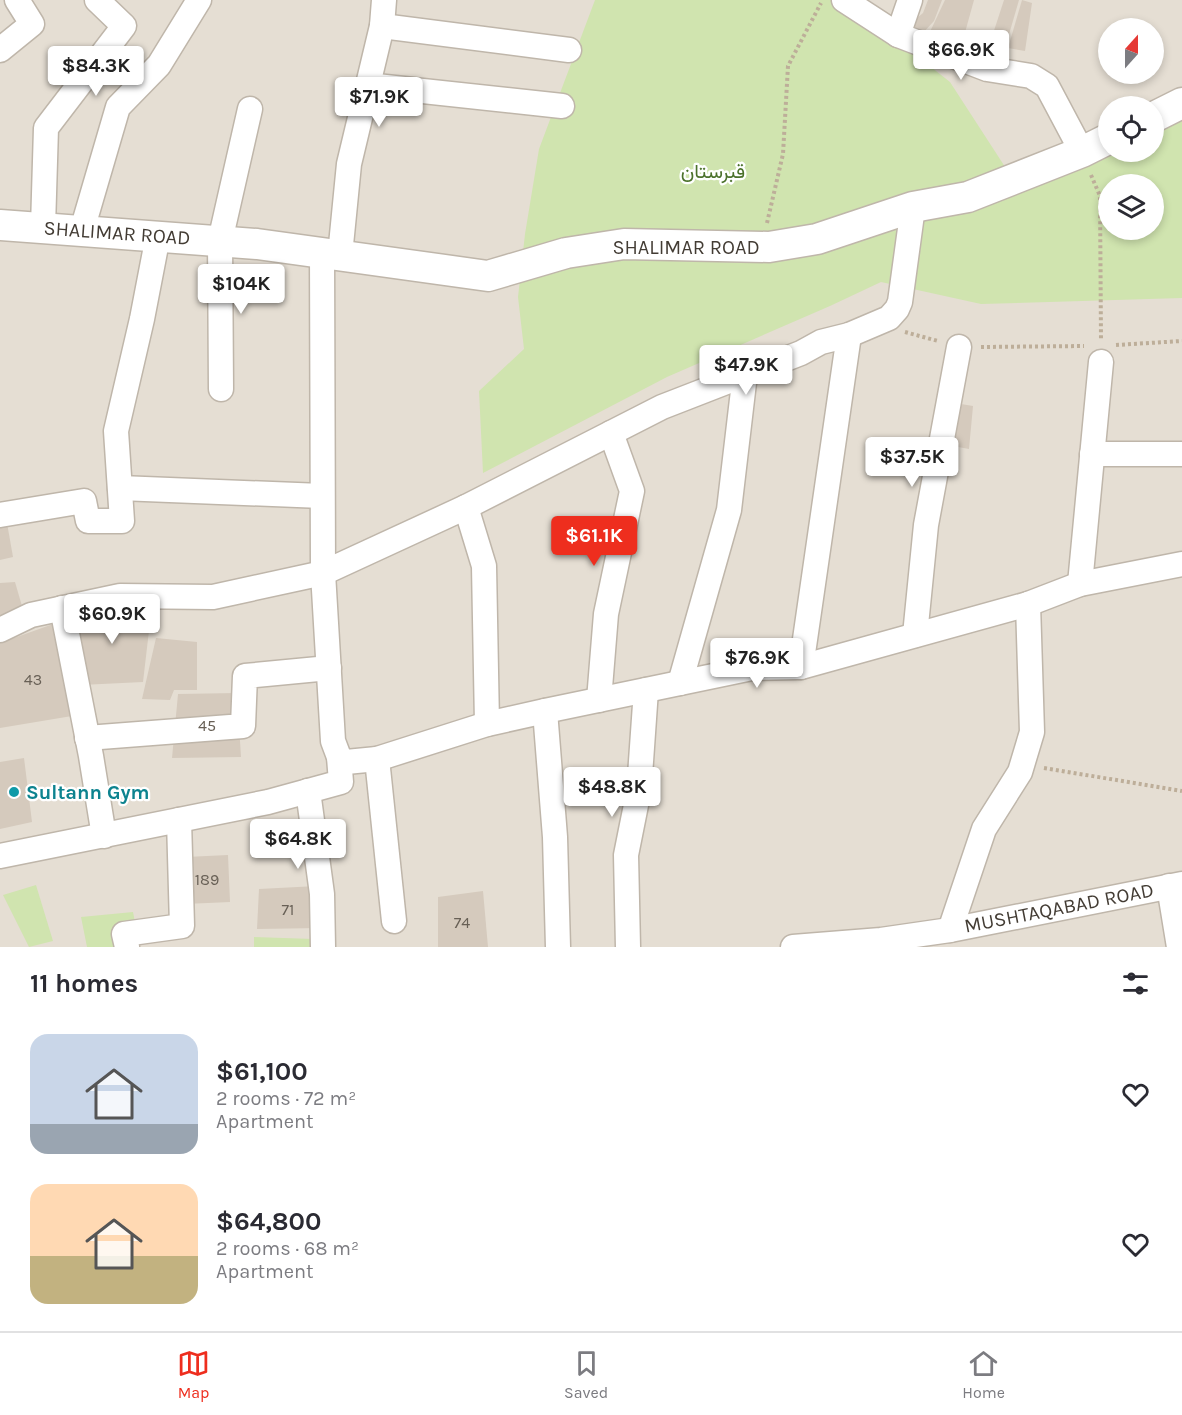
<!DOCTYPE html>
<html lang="en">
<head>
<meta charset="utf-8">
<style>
  :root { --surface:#fff; --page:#f2f2f3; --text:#2b2b33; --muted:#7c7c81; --line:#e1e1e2; --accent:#ee2e1e }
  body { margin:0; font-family:Karla,Vazirmatn,sans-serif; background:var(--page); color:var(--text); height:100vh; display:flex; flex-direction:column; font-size:22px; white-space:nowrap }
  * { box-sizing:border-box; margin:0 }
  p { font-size:20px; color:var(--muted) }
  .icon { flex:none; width:33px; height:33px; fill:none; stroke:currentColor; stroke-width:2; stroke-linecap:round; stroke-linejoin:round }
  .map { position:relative; height:947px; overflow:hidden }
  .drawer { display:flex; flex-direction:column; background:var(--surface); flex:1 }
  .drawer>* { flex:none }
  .needle { width:39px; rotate:21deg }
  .fabs { position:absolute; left:1098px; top:18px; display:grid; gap:12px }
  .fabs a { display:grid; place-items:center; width:66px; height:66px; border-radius:50%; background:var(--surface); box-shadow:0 3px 9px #0003; font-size:30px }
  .price { position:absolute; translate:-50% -51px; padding:0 14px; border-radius:6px; background:#fff; color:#222; font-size:20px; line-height:39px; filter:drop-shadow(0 2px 3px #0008) }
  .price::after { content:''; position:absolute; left:50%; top:36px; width:18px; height:14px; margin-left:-9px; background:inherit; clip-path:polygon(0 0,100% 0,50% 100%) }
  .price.current { background:var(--accent); color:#fff }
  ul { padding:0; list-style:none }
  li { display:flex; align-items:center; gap:18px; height:150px; padding:0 30px }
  li span { display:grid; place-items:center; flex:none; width:168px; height:120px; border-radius:18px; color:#555 }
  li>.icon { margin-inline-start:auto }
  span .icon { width:72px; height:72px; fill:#fffc; stroke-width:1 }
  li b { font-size:26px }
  h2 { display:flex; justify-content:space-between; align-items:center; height:72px; padding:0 30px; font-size:26px }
  .tabs { display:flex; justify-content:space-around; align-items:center; height:84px; border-top:2px solid var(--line); background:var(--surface); font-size:16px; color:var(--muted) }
  .tabs a { display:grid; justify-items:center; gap:3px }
  .tabs .current { color:var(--accent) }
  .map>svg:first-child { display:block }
</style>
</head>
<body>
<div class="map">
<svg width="1182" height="947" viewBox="0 0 1182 947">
  <rect width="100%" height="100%" fill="#f1ece4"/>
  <path fill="#e5ded3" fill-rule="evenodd" d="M0 0H1182V947H0ZM1108 28H1154V74H1108ZM1108 106H1154V152H1108ZM1108 184H1154V230H1108Z"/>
  <g fill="#d0e4af" fill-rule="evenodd">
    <path d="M595 0H846L950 82 1009 173 1108 152H1154V115L1182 102V298L981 304 881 282 830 306 667 377 483 473 479 391 524 349 518 297 525 234 539 149ZM1108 184H1154V230H1108Z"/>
    <path d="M36 885 53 941 29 947 3 895Z"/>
    <path d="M133 912 140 947H87L81 917Z"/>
    <path d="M254 937 313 939V947H254Z"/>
  </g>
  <g fill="#d5cabd">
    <path d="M928 0H942L934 21 920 36 910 24 923 13Z"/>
    <path d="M945 0H974L961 47 928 36Z"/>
    <path d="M1004 0H1019L1005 48 989 46Z"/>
    <path d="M1022 0 1032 3 1025 51 1008 48Z"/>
    <path d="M955 403 973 406 969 449 947 445Z"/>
    <path d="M7 523 13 557 0 560V525Z"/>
    <path d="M15 582 24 613 0 622V583Z"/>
    <path d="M152 605 143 682 81 685 72 613 123 610Z"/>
    <path d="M56 623 72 716 0 728V643Z"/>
    <path d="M156 638 197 642V690H174L170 700 142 699Z"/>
    <path d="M237 693 241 757 172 758 178 694Z"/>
    <path d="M24 758 32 822 0 829V762Z"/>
    <path d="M228 855 230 902 185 904 186 857Z"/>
    <path d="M317 886 320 928 257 929 259 889Z"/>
    <path d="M483 891 488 947H438V897Z"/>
  </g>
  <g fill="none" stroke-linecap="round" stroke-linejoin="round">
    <g stroke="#bfb6aa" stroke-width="27">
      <g id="minor">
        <path d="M844 0 898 35 987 69 1031 76 1047 86 1082 152"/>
        <path d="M382 26 569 50"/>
        <path d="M898 35 910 0"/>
        <path d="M0 50 32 24 17 0"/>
        <path d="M367 85 562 106"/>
        <path d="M43 227 46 128 124 26 97 0"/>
        <path d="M82 230 118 107 159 65 199 0"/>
        <path d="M340 255 349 164 382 26 384 0"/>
        <path d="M221 389 220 241 250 109"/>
        <path d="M1092 454H1182"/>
        <path d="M120 488 322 496"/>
        <path d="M466 507 484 566 487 724"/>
        <path d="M0 515 84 501 88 521H122L116 431 142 319 158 236"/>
        <path d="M1080 584 1101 362"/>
        <path d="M62 608 91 756 104 836"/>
        <path d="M0 630 31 615 120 596 213 597 323 573 466 507 662 407 801 353 821 342 849 335 889 318 897 309 900 302 913 207"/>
        <path d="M915 635 926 525 959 347"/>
        <path d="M801 667 849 335"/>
        <path d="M680 683 729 510 745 374"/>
        <path d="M599 700 606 614 632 491 611 433"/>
        <path d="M545 711 555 837 558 947"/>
        <path d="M87 738 243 726 245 676 329 668"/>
        <path d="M339 757 346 762 377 759 487 724 545 711 752 668 801 667 1028 604 1080 584 1182 564"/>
        <path d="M377 759 394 921"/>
        <path d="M308 791 322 894 323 947"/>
        <path d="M0 856 268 802 341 782 339 757 333 741 323 573 322 252"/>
        <path d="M1169 886 1179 947"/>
        <path d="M950 930 984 829 1020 772 1032 732 1028 604"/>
        <path d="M127 947 124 934 182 926 179 820"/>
        <path d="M628 947 626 855 639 790 646 690"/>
        <path d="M793 947 881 940 950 930 1182 884"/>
      </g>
    </g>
    <g stroke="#bfb6aa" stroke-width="33">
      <g id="tertiary">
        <path d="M1154 117 1182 103"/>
        <path d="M0 225 257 244 488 276 566 253 624 244 769 247 817 239 913 207 968 197 1082 152 1108 139"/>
      </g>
    </g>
    <g stroke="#bdae99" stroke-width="4" stroke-dasharray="3 3" stroke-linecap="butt">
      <path d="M1091 175 1100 196 1101 340"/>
      <path d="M767 223 783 154 788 66 821 3"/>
      <path d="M905 332 938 341"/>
      <path d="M1116 345 1182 341"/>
      <path d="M981 347 1084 346"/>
      <path d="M1044 768 1182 791"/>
    </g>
    <use href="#minor" stroke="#fff" stroke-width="24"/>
    <use href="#tertiary" stroke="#fff" stroke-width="30"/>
  </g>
  <circle fill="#0f9aa8" stroke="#fff" stroke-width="2" cx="14" cy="792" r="6"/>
  <g text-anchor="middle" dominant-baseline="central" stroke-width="4.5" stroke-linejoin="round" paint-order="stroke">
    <g font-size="16" fill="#686056">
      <text x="33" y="679">43</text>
      <text x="207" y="725">45</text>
      <text x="207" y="879">189</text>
      <text x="288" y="909">71</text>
      <text x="462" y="922">74</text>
    </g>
    <g font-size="20" fill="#4b712b" stroke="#fff">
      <text x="713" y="171">قبرستان</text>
    </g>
    <g font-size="20" fill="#433c34" stroke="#fff">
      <text transform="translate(117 233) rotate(4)">SHALIMAR ROAD</text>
      <text x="686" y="247">SHALIMAR ROAD</text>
      <text transform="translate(1059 908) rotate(-11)">MUSHTAQABAD ROAD</text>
    </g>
    <g font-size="20" font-weight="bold" fill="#0d838f" stroke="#fff" text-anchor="start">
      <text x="26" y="792">Sultann Gym</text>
    </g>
  </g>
</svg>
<div class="fabs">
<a><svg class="needle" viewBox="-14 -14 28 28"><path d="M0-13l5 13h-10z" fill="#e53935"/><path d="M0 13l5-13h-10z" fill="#7c7c81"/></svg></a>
<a><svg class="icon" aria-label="locate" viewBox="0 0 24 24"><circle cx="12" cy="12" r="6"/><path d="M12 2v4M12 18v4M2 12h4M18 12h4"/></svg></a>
<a><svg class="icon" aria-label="layers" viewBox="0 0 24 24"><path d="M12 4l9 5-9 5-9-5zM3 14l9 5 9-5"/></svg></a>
</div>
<b class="price" style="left:961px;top:81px">$66.9K</b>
<b class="price" style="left:96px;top:97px">$84.3K</b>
<b class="price" style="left:379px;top:128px">$71.9K</b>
<b class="price" style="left:241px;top:315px">$104K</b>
<b class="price" style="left:746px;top:396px">$47.9K</b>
<b class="price" style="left:912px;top:488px">$37.5K</b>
<b class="price current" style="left:594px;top:567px">$61.1K</b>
<b class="price" style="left:112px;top:645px">$60.9K</b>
<b class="price" style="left:757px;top:689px">$76.9K</b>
<b class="price" style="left:612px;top:818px">$48.8K</b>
<b class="price" style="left:298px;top:870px">$64.8K</b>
</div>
<section class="drawer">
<h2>11 homes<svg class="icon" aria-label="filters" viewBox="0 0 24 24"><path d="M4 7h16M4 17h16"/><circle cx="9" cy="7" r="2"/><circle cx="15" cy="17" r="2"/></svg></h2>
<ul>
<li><span style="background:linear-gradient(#c9d6e8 75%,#9aa5b1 0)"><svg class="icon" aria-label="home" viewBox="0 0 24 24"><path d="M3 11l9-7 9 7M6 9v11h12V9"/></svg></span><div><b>$61,100</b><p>2 rooms · 72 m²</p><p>Apartment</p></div><svg class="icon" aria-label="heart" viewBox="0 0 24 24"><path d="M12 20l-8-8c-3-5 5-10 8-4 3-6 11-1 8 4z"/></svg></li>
<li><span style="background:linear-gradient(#ffd9b3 60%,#c2b280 0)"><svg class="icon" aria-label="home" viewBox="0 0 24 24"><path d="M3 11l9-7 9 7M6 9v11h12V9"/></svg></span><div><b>$64,800</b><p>2 rooms · 68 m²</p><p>Apartment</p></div><svg class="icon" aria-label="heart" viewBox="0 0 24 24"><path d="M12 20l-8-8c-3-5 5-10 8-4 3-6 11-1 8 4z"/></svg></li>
</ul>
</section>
<nav class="tabs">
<a class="current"><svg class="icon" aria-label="map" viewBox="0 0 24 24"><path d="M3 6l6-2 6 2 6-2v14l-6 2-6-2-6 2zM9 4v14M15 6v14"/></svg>Map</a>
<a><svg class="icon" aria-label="saved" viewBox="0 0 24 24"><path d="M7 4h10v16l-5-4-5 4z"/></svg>Saved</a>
<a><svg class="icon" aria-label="home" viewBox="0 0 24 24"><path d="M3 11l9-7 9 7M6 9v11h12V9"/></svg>Home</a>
</nav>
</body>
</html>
